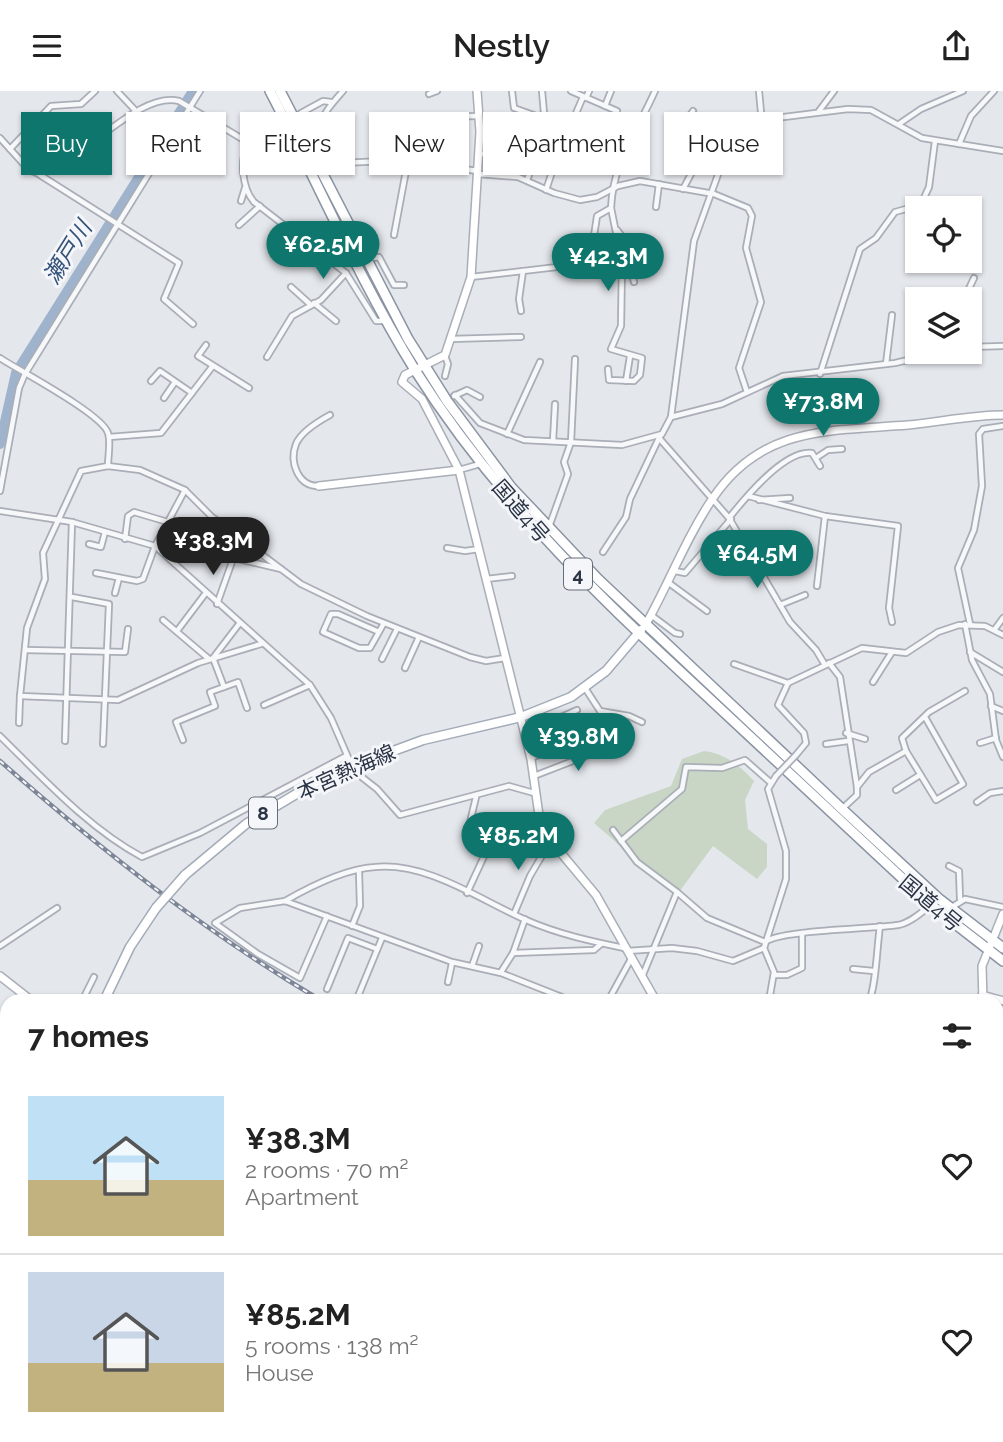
<!DOCTYPE html>
<html lang="en">
<head>
<meta charset="utf-8">
<style>
  :root { --surface:#fff; --page:#f2f2f2; --text:#222; --muted:#767676; --line:#e0e0e0; --accent:#0f766e }
  body { margin:0; font-family:Raleway,"Noto Sans JP",sans-serif; background:var(--page); color:var(--text); height:100vh; display:flex; flex-direction:column; font-size:26px; white-space:nowrap }
  * { box-sizing:border-box; margin:0 }
  p { font-size:23px; color:var(--muted) }
  .icon { flex:none; width:38px; height:38px; fill:none; stroke:currentColor; stroke-width:2; stroke-linecap:round; stroke-linejoin:round }
  .map { position:relative; flex:1; overflow:hidden }
  .sheet { position:absolute; left:0px; top:903px; width:1004px; height:448px; display:flex; flex-direction:column; background:var(--surface); border-radius:21px 21px 0 0; box-shadow:0 2px 5px #0004 }
  .sheet>* { flex:none }
  .banner { position:absolute; left:21px; top:21px; width:962px; height:63px; display:flex; gap:14px }
  .controls { position:absolute; left:905px; top:105px; display:grid; gap:14px }
  .controls a { display:grid; place-items:center; width:77px; height:77px; border-radius:0px; background:var(--surface); box-shadow:0 2px 5px #0004; font-size:35px }
  .price { position:absolute; translate:-50% -60px; padding:0 16px; border-radius:24px; background:var(--accent); color:#fff; font-size:23px; line-height:46px; filter:drop-shadow(0 2px 4px #0008) }
  .price::after { content:''; position:absolute; left:50%; top:42px; width:21px; height:16px; margin-left:-10px; background:inherit; clip-path:polygon(0 0,100% 0,50% 100%) }
  .price.on { background:#222; color:#fff }
  ul { padding:0; list-style:none }
  li { display:flex; align-items:center; gap:21px; height:175px; padding:0 28px }
  li+li { border-top:2px solid var(--line) }
  li span { display:grid; place-items:center; flex:none; width:196px; height:140px; border-radius:0px; color:#555 }
  li>.icon { margin-inline-start:auto }
  span .icon { width:84px; height:84px; fill:#fffc; stroke-width:1 }
  li b { font-size:30px }
  h2 { display:flex; justify-content:space-between; align-items:center; height:84px; padding:0 28px; font-size:30px }
  .pill { padding:0 24px; border-radius:0px; background:var(--surface); box-shadow:0 2px 5px #0004; font-size:24px; line-height:63px }
  .pill.on { background:var(--accent); color:#fff }
  header { display:flex; justify-content:space-between; align-items:center; height:91px; padding:0 28px; background:var(--surface); font-size:32px; font-weight:600 }
  .map>svg:first-child { display:block }
</style>
</head>
<body>
<header><svg class="icon" aria-label="menu" viewBox="0 0 24 24"><path d="M4 6h16M4 12h16M4 18h16"/></svg>Nestly<svg class="icon" aria-label="share" viewBox="0 0 24 24"><path d="M12 15V3M7 8l5-5 5 5M5 13v7h14v-7"/></svg></header>
<div class="map">
<svg width="1003" height="1351" viewBox="0 0 1003 1351">
  <rect width="100%" height="100%" fill="#e4e7ec"/>
  <path fill="#c9d6c5" d="M704 660C726 663 739 674 754 690L745 709 748 738 767 753V776L757 788 713 755 679 801 644 776 594 732 605 719 671 695 682 668Z"/>
  <g fill="#9fb4cc">
    <path d="M7 1163V1253L0 1252V1164Z"/>
    <path d="M675 1344H860L871 1351H693Z"/>
  </g>
  <g fill="none" stroke-linecap="round" stroke-linejoin="round">
    <path stroke="#9fb4cc" stroke-width="10" d="M0 353 16 282 193 0"/>
    <g stroke="#a9aeb7" stroke-width="8">
      <g id="street">
        <path d="M117 0 134 18"/>
        <path d="M512 0 514 17 539 26 544 22 542 0"/>
        <path d="M571 0 617 20"/>
        <path d="M759 0 762 32"/>
        <path d="M429 3 437 0"/>
        <path d="M586 7 589 0"/>
        <path d="M605 15 611 0"/>
        <path d="M819 20 834 0"/>
        <path d="M301 22 323 10 331 11"/>
        <path d="M433 26 479 25"/>
        <path d="M899 33 921 18 963 0"/>
        <path d="M567 43 583 6"/>
        <path d="M0 47 29 79 39 83C82 72 137 0 179 10L249 52 278 34"/>
        <path d="M959 53 971 25 994 0"/>
        <path d="M10 58 51 15 81 13 95 0"/>
        <path d="M581 62 592 47 624 58"/>
        <path d="M478 63H494L495 51"/>
        <path d="M704 64 720 76"/>
        <path d="M699 68 715 52 728 60"/>
        <path d="M327 71C315 34 318 28 343 0"/>
        <path d="M318 73 408 69 477 80"/>
        <path d="M307 75C286 80 266 64 249 52 239 68 242 97 254 111L346 182"/>
        <path d="M478 83 518 86 554 102 580 109 597 106 618 95 640 90 714 103 748 117 752 125 746 157 761 211 739 277 747 301"/>
        <path d="M40 84 179 172 164 208 193 233"/>
        <path d="M527 89 543 48 547 44 616 79"/>
        <path d="M683 98 699 68 676 53 674 46 693 20"/>
        <path d="M546 99 551 84"/>
        <path d="M241 110 245 97"/>
        <path d="M656 116 659 93"/>
        <path d="M239 134 260 115"/>
        <path d="M617 139 624 148 634 191"/>
        <path d="M394 144 408 69"/>
        <path d="M367 168 379 166 394 194H404"/>
        <path d="M471 186 574 174 594 145 597 125 611 117C613 70 637 41 655 0"/>
        <path d="M291 196 311 214"/>
        <path d="M964 208 974 187"/>
        <path d="M314 212 336 230"/>
        <path d="M521 220 519 208 523 180"/>
        <path d="M451 248 521 246"/>
        <path d="M206 254 198 265 249 297"/>
        <path d="M970 256 1003 255"/>
        <path d="M267 266 292 225 321 209 346 182 376 230H387"/>
        <path d="M0 267C20 280 102 323 108 342 111 351 108 365 108 375"/>
        <path d="M886 273 892 224"/>
        <path d="M608 278 609 289 634 290 640 284 642 267 611 258 621 235 622 171 611 117"/>
        <path d="M820 283 860 158 876 147 895 121 913 116 923 109 929 96 935 50"/>
        <path d="M445 285 448 273 445 265"/>
        <path d="M151 290 160 280 192 302"/>
        <path d="M626 290 630 265"/>
        <path d="M455 304 480 332 524 349 622 354 662 343 671 326 694 150 725 64 741 48 762 32 776 27 848 18 871 19 922 47 1003 60"/>
        <path d="M454 305 467 299 480 306"/>
        <path d="M164 307 175 291"/>
        <path d="M671 326 722 313 783 285 895 272 943 261"/>
        <path d="M507 343 540 271"/>
        <path d="M661 344 659 347 729 427 790 531 816 559 825 574"/>
        <path d="M109 346 161 342 212 276"/>
        <path d="M553 350 555 313"/>
        <path d="M816 367 828 359 842 358"/>
        <path d="M459 379 480 373"/>
        <path d="M318 395C298 395 289 371 296 353 301 341 319 330 330 324"/>
        <path d="M0 400 19 297 25 283 200 0"/>
        <path d="M748 405 825 425 898 435 889 517 892 531"/>
        <path d="M759 409 790 407"/>
        <path d="M0 420 72 431 155 455 310 594 331 627 354 680 377 698 400 724 509 695 534 702"/>
        <path d="M729 427C745 407 785 358 812 362L820 375"/>
        <path d="M549 436 568 383 564 371 571 351 575 268"/>
        <path d="M125 448 128 425 134 421 171 432 208 461 281 478"/>
        <path d="M89 453 101 456 105 441"/>
        <path d="M447 457 465 460 479 458"/>
        <path d="M206 460 215 428"/>
        <path d="M603 461 626 426 630 408 659 347"/>
        <path d="M675 480 685 482 731 428"/>
        <path d="M96 482 137 490 143 488 155 455 185 399"/>
        <path d="M486 488 512 485"/>
        <path d="M669 492 707 520"/>
        <path d="M817 495 825 425"/>
        <path d="M115 502 119 487"/>
        <path d="M72 506 109 513 103 653"/>
        <path d="M217 513 233 468"/>
        <path d="M780 514 805 504"/>
        <path d="M651 524 675 542 680 543"/>
        <path d="M163 529 209 568"/>
        <path d="M965 533 972 569 990 603 996 649 1003 666"/>
        <path d="M970 533 958 477 974 439 982 395 979 343 983 338 1003 335"/>
        <path d="M995 538 1003 527"/>
        <path d="M177 540 205 503"/>
        <path d="M379 541 338 523H331L323 541 359 557H370L384 532"/>
        <path d="M261 553 198 572 118 609 20 605 27 537 45 488 43 462 81 380 108 375 140 379 185 399 212 426 301 493 367 525 470 566 486 570 505 567"/>
        <path d="M25 559 125 561 128 538"/>
        <path d="M970 561 1003 581"/>
        <path d="M382 568 397 538"/>
        <path d="M829 572 840 586 857 696V704L843 717"/>
        <path d="M734 573 788 592"/>
        <path d="M405 577 419 546"/>
        <path d="M873 591 892 561"/>
        <path d="M224 596 213 567 239 533"/>
        <path d="M585 597 600 620 629 625 642 631"/>
        <path d="M264 614 310 594"/>
        <path d="M991 615 1003 620"/>
        <path d="M925 626 963 693 936 709 906 660 902 647 929 621 965 600"/>
        <path d="M19 632 20 605"/>
        <path d="M525 642 577 619"/>
        <path d="M846 642 865 648"/>
        <path d="M0 645C43 687 88 737 142 766L200 742 346 665"/>
        <path d="M183 649 176 631 215 615 210 601 238 591 247 617"/>
        <path d="M65 650 72 431"/>
        <path d="M980 652 996 647"/>
        <path d="M826 653 848 650"/>
        <path d="M796 664 806 652 804 642 778 614 788 592 862 557 906 562 938 541 959 534 985 535 1003 544"/>
        <path d="M531 667 581 647"/>
        <path d="M534 685 614 654"/>
        <path d="M857 696 869 681 906 660"/>
        <path d="M896 699 920 684"/>
        <path d="M977 711 990 702 1003 700"/>
        <path d="M613 739 637 771 677 801"/>
        <path d="M466 748 476 706"/>
        <path d="M621 750 682 698 686 676 722 677 745 669 770 691"/>
        <path d="M949 775 959 780 960 808"/>
        <path d="M467 802 499 733"/>
        <path d="M285 810C311 795 345 778 375 776 428 771 480 809 526 829 558 843 590 850 624 857"/>
        <path d="M952 816 965 808 1003 816"/>
        <path d="M514 823 530 785 550 751"/>
        <path d="M327 825 300 887 258 863 215 832 240 817 285 810 452 871 501 882 572 910"/>
        <path d="M352 835 360 815 359 781"/>
        <path d="M0 855 57 817"/>
        <path d="M627 860 672 857 697 860 733 870 764 857"/>
        <path d="M513 862 594 859 601 853"/>
        <path d="M472 875 479 855"/>
        <path d="M853 878 873 880"/>
        <path d="M501 881 513 862 525 828"/>
        <path d="M774 884H787L802 877V842"/>
        <path d="M642 886 677 801 707 827 765 851C780 839 872 838 898 834 910 832 922 821 931 814"/>
        <path d="M448 891 452 872"/>
        <path d="M327 898 348 847 377 858"/>
        <path d="M82 910 94 886"/>
        <path d="M280 910 281 908"/>
        <path d="M356 910 382 847"/>
        <path d="M608 910 631 868"/>
        <path d="M769 910 774 881 764 857 786 788V760L768 698 776 685"/>
        <path d="M869 910C876 896 877 855 880 835"/>
        <path d="M0 942 7 944"/>
        <path d="M998 965 1003 954"/>
        <path d="M998 986 1003 988"/>
        <path d="M0 1020 7 1024"/>
        <path d="M998 1042 1003 1045"/>
        <path d="M998 1088 1003 1091"/>
        <path d="M0 1132 7 1131"/>
        <path d="M998 1298 1003 1302"/>
        <path d="M88 1344 94 1351"/>
        <path d="M456 1344 490 1351"/>
        <path d="M503 1344 520 1349 559 1351"/>
        <path d="M898 1344 904 1351"/>
        <path d="M180 1351 188 1344"/>
      </g>
    </g>
    <g stroke="#a9aeb7" stroke-width="10">
      <g id="secondary">
        <path d="M477 0 480 41 471 186 445 264 405 284 402 291 422 308 459 379 531 668 541 738 596 804 656 910"/>
        <path d="M319 395 459 379"/>
        <path d="M646 533C669 492 687 445 713 407 762 334 832 340 908 334 940 331 971 324 1003 324"/>
        <path d="M0 885 32 910"/>
        <path d="M982 904 1003 910"/>
        <path d="M983 910 982 875 1003 823"/>
        <path d="M998 1129 1003 1132"/>
        <path d="M193 1344 221 1351"/>
        <path d="M68 1351V1344"/>
      </g>
    </g>
    <g stroke="#a3abb8" stroke-width="11">
      <g id="primary">
        <path d="M185 784 246 733 328 684 423 649 521 626 571 606 606 580 641 539"/>
        <path d="M104 910 130 856 156 817"/>
        <path d="M0 1284 7 1286"/>
        <path d="M951 1344 958 1351"/>
      </g>
    </g>
    <g stroke="#8b94a3" stroke-width="12">
      <g id="highway">
        <path d="M270 0C318 92 360 190 415 279 477 377 555 462 639 542L931 814 1003 870"/>
        <path d="M280 0 408 248 447 310 511 396 598 488 842 718 938 807 1003 857"/>
      </g>
    </g>
    <use href="#street" stroke="#f7f8fa" stroke-width="4.5"/>
    <use href="#secondary" stroke="#fff" stroke-width="7"/>
    <use href="#primary" stroke="#fff" stroke-width="8"/>
    <use href="#highway" stroke="#fff" stroke-width="9"/>
    <g stroke="#7d8696" stroke-width="4.5">
      <g id="rail">
        <path d="M0 670C101 759 205 841 322 910"/>
        <path d="M998 1254 1003 1257"/>
      </g>
    </g>
    <use href="#rail" stroke="#f4f6f9" stroke-width="2" stroke-dasharray="5" stroke-linecap="butt"/>
    <g stroke="#a9aeb7" stroke-width="8" stroke-linecap="butt">
      <path id="street-bridge" d="M776 685 796 664"/>
    </g>
    <g stroke="#a3abb8" stroke-width="11" stroke-linecap="butt">
      <path id="primary-bridge" d="M156 817 185 784"/>
    </g>
    <use href="#street-bridge" stroke="#f7f8fa" stroke-width="4.5"/>
    <use href="#primary-bridge" stroke="#fff" stroke-width="8"/>
  </g>
  <g text-anchor="middle" dominant-baseline="central" stroke-width="6" stroke-linejoin="round" paint-order="stroke">
    <g fill="#f4f6f9" stroke="#676e7b" stroke-width="2">
      <rect x="564" y="467.5" width="28" height="31" rx="5"/>
      <rect x="249" y="706.5" width="28" height="31" rx="5"/>
    </g>
    <g font-size="19" font-weight="bold" fill="#2b3445">
      <text x="578" y="483">4</text>
      <text x="263" y="722">8</text>
    </g>
    <g font-size="21" fill="#2b3445" stroke="#f4f6f9">
      <text transform="translate(521 420) rotate(49)">国道4号</text>
      <text transform="translate(346 681) rotate(-24)">本宮熱海線</text>
      <text transform="translate(931 812) rotate(40)">国道4号</text>
    </g>
    <g font-size="23" font-style="italic" fill="#34527a" stroke="#f4f6f9">
      <text transform="translate(67 161) rotate(-58)">瀬戸川</text>
    </g>
  </g>
</svg>
<div class="controls">
<a><svg class="icon" aria-label="locate" viewBox="0 0 24 24"><circle cx="12" cy="12" r="6"/><path d="M12 2v4M12 18v4M2 12h4M18 12h4"/></svg></a>
<a><svg class="icon" aria-label="layers" viewBox="0 0 24 24"><path d="M12 4l9 5-9 5-9-5zM3 14l9 5 9-5"/></svg></a>
</div>
<b class="price" style="left:323px;top:190px">¥62.5M</b>
<b class="price" style="left:608px;top:202px">¥42.3M</b>
<b class="price" style="left:823px;top:347px">¥73.8M</b>
<b class="price on" style="left:213px;top:486px">¥38.3M</b>
<b class="price" style="left:757px;top:499px">¥64.5M</b>
<b class="price" style="left:578px;top:682px">¥39.8M</b>
<b class="price" style="left:518px;top:781px">¥85.2M</b>
<div class="banner">
<a class="pill on">Buy</a>
<a class="pill">Rent</a>
<a class="pill">Filters</a>
<a class="pill">New</a>
<a class="pill">Apartment</a>
<a class="pill">House</a>
</div>
<section class="sheet">
<h2>7 homes<svg class="icon" aria-label="filters" viewBox="0 0 24 24"><path d="M4 7h16M4 17h16"/><circle cx="9" cy="7" r="2"/><circle cx="15" cy="17" r="2"/></svg></h2>
<ul>
<li><span style="background:linear-gradient(#bfe0f5 60%,#c2b280 0)"><svg class="icon" aria-label="home" viewBox="0 0 24 24"><path d="M3 11l9-7 9 7M6 9v11h12V9"/></svg></span><div><b>¥38.3M</b><p>2 rooms · 70 m²</p><p>Apartment</p></div><svg class="icon" aria-label="heart" viewBox="0 0 24 24"><path d="M12 20l-8-8c-3-5 5-10 8-4 3-6 11-1 8 4z"/></svg></li>
<li><span style="background:linear-gradient(#c9d6e8 65%,#c2b280 0)"><svg class="icon" aria-label="home" viewBox="0 0 24 24"><path d="M3 11l9-7 9 7M6 9v11h12V9"/></svg></span><div><b>¥85.2M</b><p>5 rooms · 138 m²</p><p>House</p></div><svg class="icon" aria-label="heart" viewBox="0 0 24 24"><path d="M12 20l-8-8c-3-5 5-10 8-4 3-6 11-1 8 4z"/></svg></li>
</ul>
</section>
</div>
</body>
</html>
